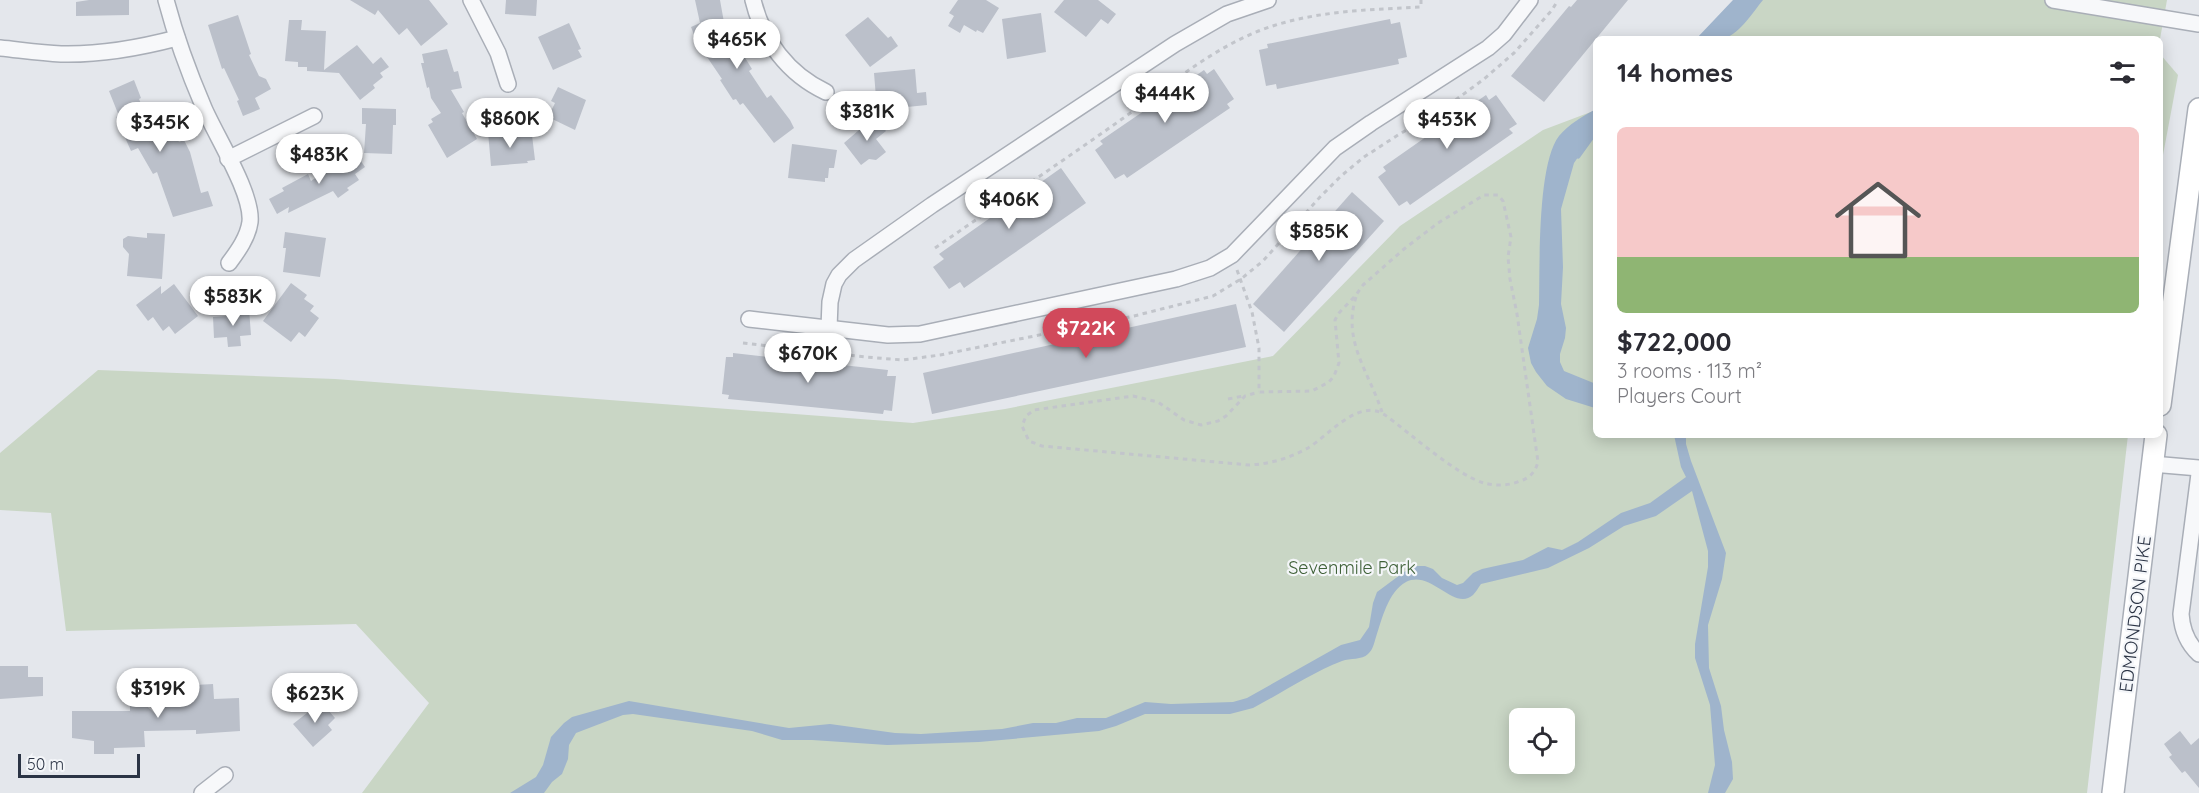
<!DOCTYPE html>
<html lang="en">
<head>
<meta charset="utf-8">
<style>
  :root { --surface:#fff; --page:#f2f2f3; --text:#2b2b33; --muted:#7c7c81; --accent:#d1495b }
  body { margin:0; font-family:Quicksand,sans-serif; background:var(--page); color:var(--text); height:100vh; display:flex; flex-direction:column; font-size:22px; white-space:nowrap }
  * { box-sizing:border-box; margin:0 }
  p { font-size:20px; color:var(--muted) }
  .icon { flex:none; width:33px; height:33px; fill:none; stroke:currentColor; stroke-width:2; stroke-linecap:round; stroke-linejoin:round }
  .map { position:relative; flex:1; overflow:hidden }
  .panel { position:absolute; left:1593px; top:36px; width:570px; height:402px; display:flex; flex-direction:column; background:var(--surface); border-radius:9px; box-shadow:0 3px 15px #0003 }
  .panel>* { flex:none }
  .controls { position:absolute; left:1509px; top:708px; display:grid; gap:12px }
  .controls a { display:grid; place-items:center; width:66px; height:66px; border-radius:9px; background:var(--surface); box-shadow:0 3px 15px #0003; font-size:30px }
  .scale { position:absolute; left:18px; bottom:15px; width:122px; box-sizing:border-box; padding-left:6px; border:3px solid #2b3445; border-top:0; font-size:16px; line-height:21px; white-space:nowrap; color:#2b3445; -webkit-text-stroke:4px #f4f6f9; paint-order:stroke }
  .price { position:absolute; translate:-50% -51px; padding:0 14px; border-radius:21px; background:#fff; color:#222; font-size:20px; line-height:39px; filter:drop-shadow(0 2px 3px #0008) }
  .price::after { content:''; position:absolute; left:50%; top:36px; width:18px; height:14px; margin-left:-9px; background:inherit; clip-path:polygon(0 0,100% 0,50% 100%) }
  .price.selected { background:var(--accent); color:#fff }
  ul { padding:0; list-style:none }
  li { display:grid; align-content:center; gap:12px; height:318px; padding:0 24px }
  li span { display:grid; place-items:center; height:186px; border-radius:9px; color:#555 }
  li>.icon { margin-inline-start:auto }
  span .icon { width:108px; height:108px; fill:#fffc; stroke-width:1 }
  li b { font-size:26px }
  h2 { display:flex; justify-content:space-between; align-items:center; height:72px; padding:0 24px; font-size:26px }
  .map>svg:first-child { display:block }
</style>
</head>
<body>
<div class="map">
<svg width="2199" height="793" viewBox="0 0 2199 793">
  <rect width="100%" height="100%" fill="#e4e7ec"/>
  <g fill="#c9d6c5" fill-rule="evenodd">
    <path d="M1750 0H2167L2160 39H1705Z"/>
    <path d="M2160 54 2178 75 2160 171Z"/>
    <path d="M1596 110V435H2128L2087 793H362L429 703 356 624 66 631 51 513 0 510V453L98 370 335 379 913 423 1005 409 1273 356 1400 226 1543 130ZM1520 718H1564V764H1520Z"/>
  </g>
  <g fill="#9fb4cc">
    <path d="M1733 0H1763C1752 13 1739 36 1721 39 1713 40 1704 39 1696 39Z"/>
    <path d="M1596 109V131L1574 163 1561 209 1563 267 1561 304 1566 328 1565 338 1560 354V362L1564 371 1596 384 1595 408 1566 399 1547 386 1536 372 1531 363 1528 348 1537 319 1539 305C1540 267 1537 164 1559 136 1569 124 1583 116 1596 109Z"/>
    <path d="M1674 435H1686V444L1691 461 1726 553 1722 579 1708 625 1709 668 1721 706 1724 730 1732 762 1733 779 1725 793H1708L1715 765 1710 705 1695 658V644L1708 567V551L1692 491 1656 516 1624 526 1589 548 1548 568 1481 584C1478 588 1476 592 1473 595 1454 612 1431 569 1406 582 1388 592 1382 619 1376 637 1374 643 1373 650 1368 654 1362 660 1350 658 1342 661 1311 673 1282 693 1253 708L1230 714H1145L1116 726 1099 731 979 742 887 745 812 740H782L752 731 633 714 623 715 576 733 569 745 568 759 562 774 552 782 544 793H510L536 777 543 765 551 737 564 723 572 717 629 701 789 728 830 724 895 733 921 734 1002 729 1033 723H1056L1077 718H1106L1145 702 1171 704 1233 702 1247 698 1341 645 1360 640 1369 627 1373 603 1377 592 1404 572 1415 566H1425L1433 569 1442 578 1457 585 1463 583 1473 573 1482 569 1523 560 1548 547 1562 550 1578 542 1621 513 1650 503 1686 477 1681 467Z"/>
  </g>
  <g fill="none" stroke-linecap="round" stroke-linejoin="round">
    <path stroke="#9fb4cc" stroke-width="5" d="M1578 156 1596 131"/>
  </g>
  <g fill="#bbc0ca">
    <path d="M89 0H129V15L76 16V2Z"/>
    <path d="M350 0H429L448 24 421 46 407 28 399 35 378 10 375 15Z"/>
    <path d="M506 0H537L536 16 505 14Z"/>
    <path d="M695 0H720L725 28 730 26 739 48 752 69 749 71 767 98 771 95 790 120 794 128 774 143 743 103 740 105 736 99 733 100 720 80 722 79 705 54 700 41 697 42 691 27 700 23Z"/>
    <path d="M958 0H986L999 8 983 33 977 30 976 32 964 25 960 33 948 26 954 16 949 13Z"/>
    <path d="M1064 0H1098L1116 14 1108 24 1101 19 1086 37 1054 12Z"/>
    <path d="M1577 0H1628L1544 102 1511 76 1569 6 1571 7Z"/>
    <path d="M1041 13 1046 52 1007 59 1002 19Z"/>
    <path d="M238 15 251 54 249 55 259 76 266 79 271 89 255 98 260 109 243 116 237 101 239 100 224 68 222 69 208 25Z"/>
    <path d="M868 17 888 38 891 36 898 46 870 67 845 35Z"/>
    <path d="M1390 19 1391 24 1400 22 1407 57 1398 59 1399 64 1277 89 1276 84 1266 86 1259 50 1268 48 1267 44Z"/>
    <path d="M289 20H302L301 30 326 31 324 70 357 45 373 64 381 57 389 67 380 73 383 77 373 85 375 88 360 100 339 73 307 71V67H298V62L285 61Z"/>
    <path d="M569 23 581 49 578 50 582 57 553 70 538 37Z"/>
    <path d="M447 49 454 72 458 71 462 88 451 90 464 112 462 113 477 139 447 158 428 125 433 122 431 119 441 113 431 98 429 87 427 88 421 63H424L422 54Z"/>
    <path d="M915 69 917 93 926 92 927 105 877 110 874 73Z"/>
    <path d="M1214 69 1234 99 1227 104 1230 108 1127 178 1124 174 1115 179 1095 150 1103 144 1100 141 1204 70 1207 74Z"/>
    <path d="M134 80 141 98 139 99 152 130 169 122 179 142 184 140 190 152 201 193 208 191 213 206 173 217 157 172 153 174 138 148 131 151 116 117 119 116 109 91Z"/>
    <path d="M558 87 586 100 575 130 548 117 555 103 551 101Z"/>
    <path d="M1486 95 1489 100 1496 95 1517 124 1509 129 1513 133 1410 205 1407 201 1399 206 1378 177 1386 171 1383 167Z"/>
    <path d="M362 108 396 109V125H393L392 154 364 153 366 124H362Z"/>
    <path d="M874 117 886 131 876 139 886 152 876 160 869 159 861 165 844 143Z"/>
    <path d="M504 130 505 137 532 135 535 160 527 161 528 163 491 166 488 132Z"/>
    <path d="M792 144 837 150 834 168H829L828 178H825V182L788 178Z"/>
    <path d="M354 151 365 167 355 174 359 180 347 188 349 190 338 198 333 191 288 213 289 207 277 214 269 199 284 191 282 188 308 174 311 181Z"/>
    <path d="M1061 168 1086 203 964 288 960 282 949 289 933 267 944 259 939 254Z"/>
    <path d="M1352 192 1384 221 1284 332 1253 304Z"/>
    <path d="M285 232 326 238 320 277 283 272 286 248H283Z"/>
    <path d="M147 233 165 234 162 279 127 276 129 254 123 247V239L128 236 147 238Z"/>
    <path d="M291 283 307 295 304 299 314 306 310 311 319 318 305 337 299 332 291 342 263 321Z"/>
    <path d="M174 284 198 316 175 334 169 326 163 331 153 317 148 321 136 305 161 286V294Z"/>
    <path d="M1236 304 1246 347 932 414 923 373Z"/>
    <path d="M249 309 251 335 240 336 241 346 228 347 227 337 214 338 213 317 227 316V311Z"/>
    <path d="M733 353 888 370 887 376H896L892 411 884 410 883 414 728 399 729 395 722 394 726 357H733Z"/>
    <path d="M0 666H28V677H43V696L0 699Z"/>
    <path d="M213 684 214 699 239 698 240 731 196 734V730L144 731 145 747 114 748V754H94V741L72 738V711H130V703L136 697 157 715 156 692 195 691V685Z"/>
    <path d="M321 702 335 718 328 725 332 730 313 747 293 724Z"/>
    <path d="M2180 731 2191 745 2199 738V788L2185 771 2182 773 2169 757 2172 755 2164 744Z"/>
  </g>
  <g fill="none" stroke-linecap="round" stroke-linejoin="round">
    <g stroke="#a9aeb7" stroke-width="18">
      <g id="minor">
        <path d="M166 0C176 38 189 73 204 108 216 136 253 194 250 222 248 237 238 251 229 263"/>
        <path d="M471 0 498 53 508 84"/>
        <path d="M753 0C763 41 788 74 826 92"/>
        <path d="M2053 0 2199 24"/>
        <path d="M0 48C20 50 41 53 61 54 100 55 139 48 177 38"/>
        <path d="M228 159 314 116"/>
        <path d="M749 319 888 335 920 334 1176 279 1210 268 1232 255 1335 148 1371 123 1488 48 1504 34 1530 0"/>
        <path d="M829 328 830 302 834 284 839 275 854 260 932 205 1175 44 1227 14 1268 0"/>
        <path d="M2152 464 2199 468"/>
        <path d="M2199 474 2181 614C2182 630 2187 643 2199 654"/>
        <path d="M202 793 225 775"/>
      </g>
    </g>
    <g stroke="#a9aeb7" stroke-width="24">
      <g id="secondary">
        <path d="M2160 405 2199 109"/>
        <path d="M2113 793 2156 435"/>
      </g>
    </g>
    <g stroke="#c2c5cb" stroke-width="3" stroke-dasharray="4.5 4.5" stroke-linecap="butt">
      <path d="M935 248C997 205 1060 163 1122 119 1163 90 1201 57 1247 36 1301 11 1363 10 1421 7V0"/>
      <path d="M1237 270 1252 312 1259 348V392L1312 391 1329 382 1334 376 1339 363 1335 320 1339 313 1356 295 1363 285 1404 249 1438 223 1484 195H1498L1503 201 1511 237 1508 257 1510 279 1517 314 1538 462C1535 472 1530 478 1520 481 1509 486 1495 486 1484 483 1456 475 1410 433 1385 415 1359 397 1328 436 1308 448 1290 458 1270 464 1249 465L1042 446 1029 441 1022 426 1026 416 1034 410 1133 396 1158 402 1184 420 1201 425 1218 421 1226 416 1245 396 1259 392"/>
      <path d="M1356 297C1342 341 1369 372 1382 412"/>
      <path d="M743 343 865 357 903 360 940 355 1134 316 1213 296 1241 279 1263 261 1320 197 1341 176 1364 157 1398 135 1446 107 1484 79 1514 53 1552 10 1558 0"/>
      <path d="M1228 399 1243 396"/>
    </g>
    <use href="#minor" stroke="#f7f8fa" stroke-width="15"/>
    <use href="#secondary" stroke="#fff" stroke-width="21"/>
  </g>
  <g text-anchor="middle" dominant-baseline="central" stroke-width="4.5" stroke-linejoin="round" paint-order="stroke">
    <g font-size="18" fill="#3f6138" stroke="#f4f6f9">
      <text x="1352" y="567">Sevenmile Park</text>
    </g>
    <g font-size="18" fill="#2b3445" stroke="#f4f6f9">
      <text transform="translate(2135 614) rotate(-83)">EDMONDSON PIKE</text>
    </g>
  </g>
</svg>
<div class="controls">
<a><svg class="icon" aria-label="locate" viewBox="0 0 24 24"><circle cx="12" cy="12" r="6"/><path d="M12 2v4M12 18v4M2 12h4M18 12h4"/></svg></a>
</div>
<div class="scale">50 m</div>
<b class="price" style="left:737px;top:70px">$465K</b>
<b class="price" style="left:1165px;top:124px">$444K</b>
<b class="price" style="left:867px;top:142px">$381K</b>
<b class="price" style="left:510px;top:149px">$860K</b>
<b class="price" style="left:1447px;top:150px">$453K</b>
<b class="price" style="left:160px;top:153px">$345K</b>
<b class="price" style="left:319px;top:185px">$483K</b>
<b class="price" style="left:1009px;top:230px">$406K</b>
<b class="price" style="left:1319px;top:262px">$585K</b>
<b class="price" style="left:233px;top:327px">$583K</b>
<b class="price selected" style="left:1086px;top:359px">$722K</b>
<b class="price" style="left:808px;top:384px">$670K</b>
<b class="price" style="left:158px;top:719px">$319K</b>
<b class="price" style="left:315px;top:724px">$623K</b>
<section class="panel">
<h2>14 homes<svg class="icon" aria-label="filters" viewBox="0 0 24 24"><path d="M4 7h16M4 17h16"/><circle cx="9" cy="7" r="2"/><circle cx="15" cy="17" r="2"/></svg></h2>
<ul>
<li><span style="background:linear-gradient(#f6c9c9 70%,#8fb573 0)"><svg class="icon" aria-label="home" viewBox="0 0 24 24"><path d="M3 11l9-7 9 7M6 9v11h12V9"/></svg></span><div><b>$722,000</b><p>3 rooms · 113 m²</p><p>Players Court</p></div></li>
</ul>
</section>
</div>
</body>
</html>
